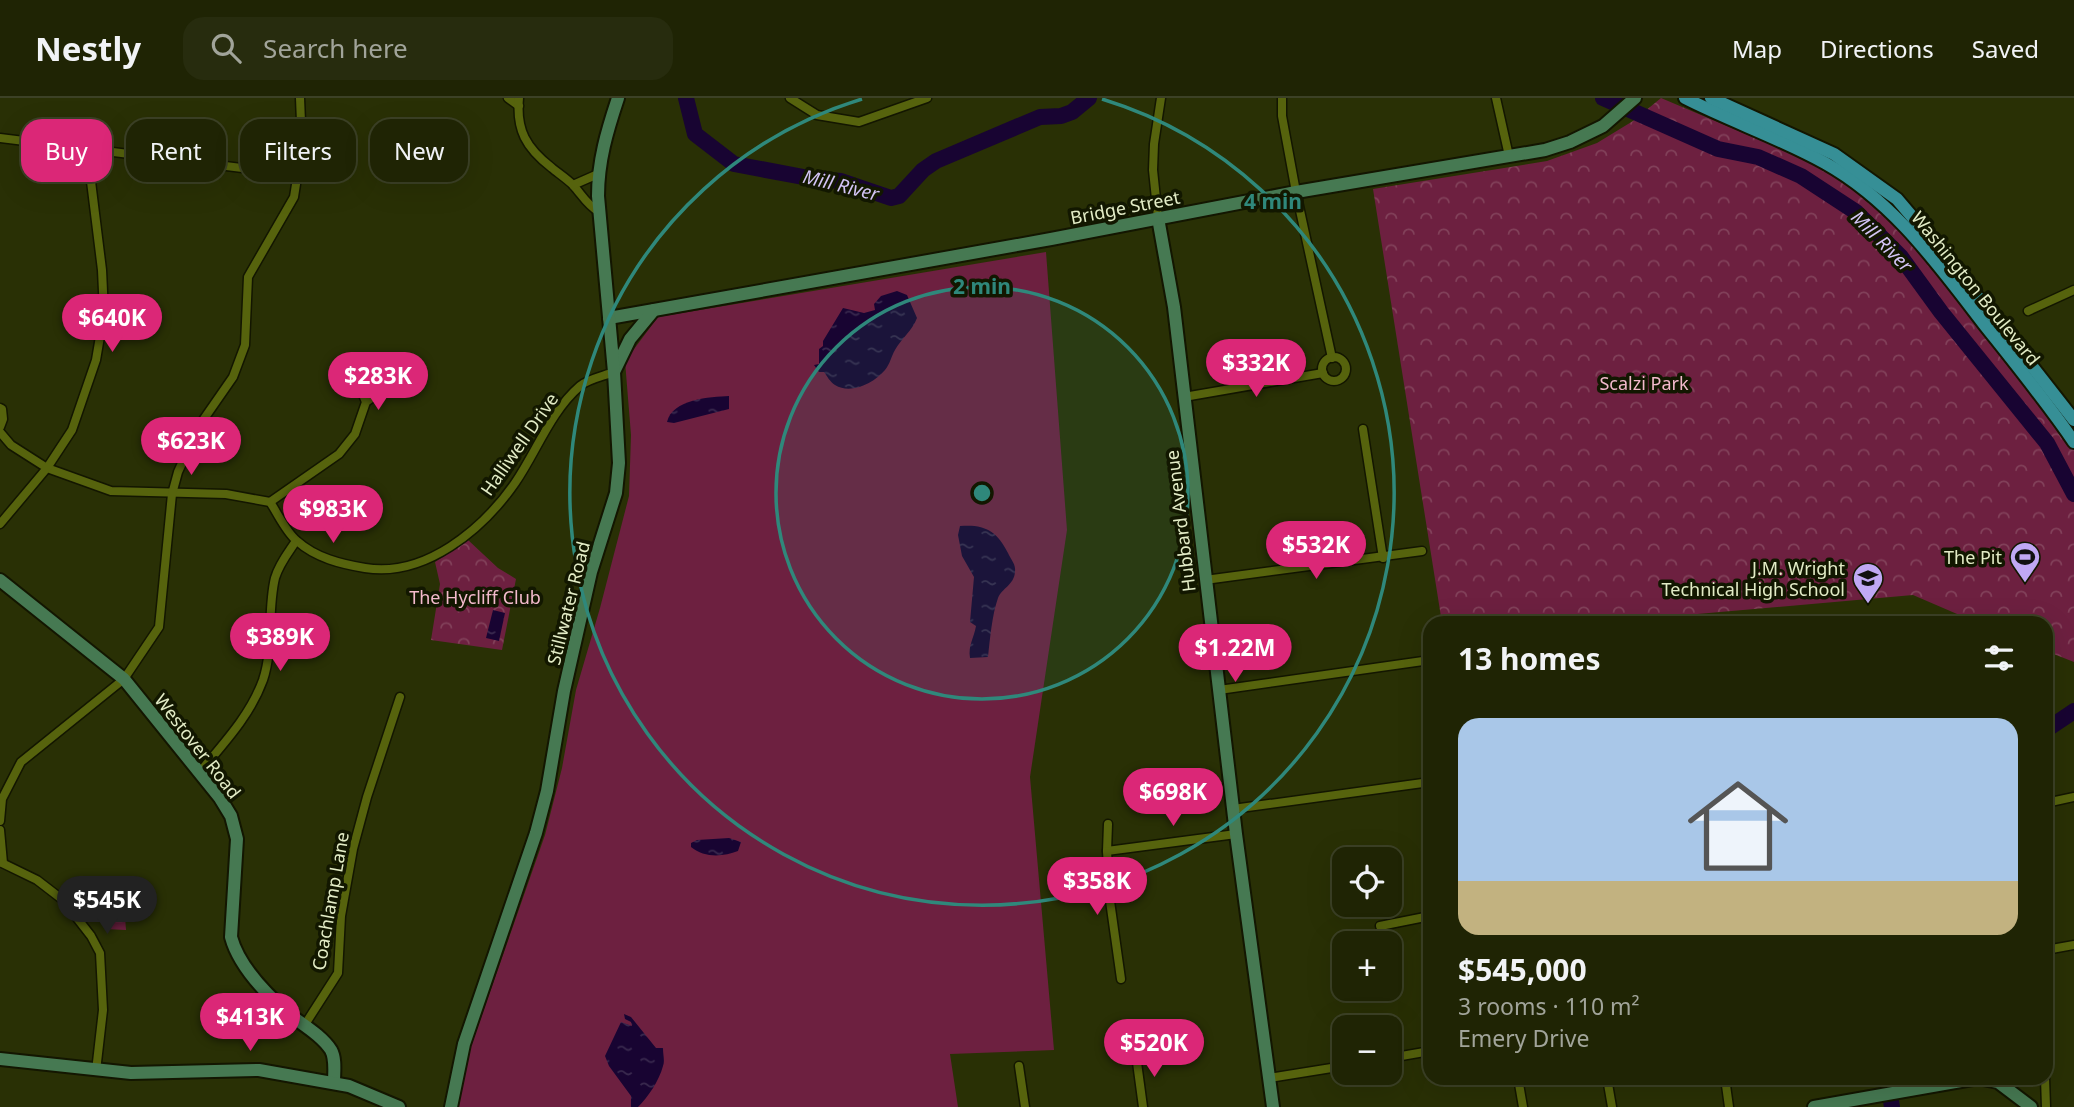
<!DOCTYPE html>
<html lang="en">
<head>
<meta charset="utf-8">
<style>
  :root { --surface:#1f2404; --page:#272c0e; --text:#f1f3f6; --muted:#a1a49a; --line:#3c4126; --accent:#db2777 }
  body { margin:0; font-family:"Noto Sans",sans-serif; background:var(--page); color:var(--text); height:100vh; display:flex; flex-direction:column; font-size:26px; white-space:nowrap }
  * { box-sizing:border-box; margin:0 }
  p { font-size:23px; color:var(--muted) }
  .icon { flex:none; width:38px; height:38px; fill:none; stroke:currentColor; stroke-width:2; stroke-linecap:round; stroke-linejoin:round }
  .map { position:relative; flex:1; overflow:hidden }
  .details { position:absolute; left:1423px; top:518px; width:630px; height:469px; display:flex; flex-direction:column; background:var(--surface); border-radius:21px; box-shadow:0 7px 28px #0002,0 0 0 2px var(--line) }
  .details>* { flex:none }
  .top-card { position:absolute; left:21px; top:21px; width:665px; height:63px; display:flex; gap:14px }
  .tools { position:absolute; left:1332px; top:749px; display:grid; gap:14px }
  .tools a { display:grid; place-items:center; width:70px; height:70px; border-radius:14px; background:var(--surface); box-shadow:0 7px 28px #0002,0 0 0 2px var(--line); font-size:35px }
  .price { position:absolute; translate:-50% -60px; padding:0 16px; border-radius:24px; background:var(--accent); color:#fff; font-size:23px; line-height:46px; filter:drop-shadow(0 2px 4px #0008) }
  .price::after { content:''; position:absolute; left:50%; top:42px; width:21px; height:16px; margin-left:-10px; background:inherit; clip-path:polygon(0 0,100% 0,50% 100%) }
  .price.current { background:#222; color:#fff }
  ul { padding:0; list-style:none }
  li { display:grid; align-content:center; gap:14px; height:371px; padding:0 35px }
  li+li { border-top:2px solid var(--line) }
  li span { display:grid; place-items:center; height:217px; border-radius:21px; color:#555 }
  li>.icon { margin-inline-start:auto }
  span .icon { width:126px; height:126px; fill:#fffc; stroke-width:1 }
  li b { font-size:30px }
  h2 { display:flex; justify-content:space-between; align-items:center; height:84px; padding:0 35px; font-size:30px }
  .chip { padding:0 24px; border-radius:21px; background:var(--surface); box-shadow:0 7px 28px #0002,0 0 0 2px var(--line); font-size:24px; line-height:63px }
  .chip.current { background:var(--accent); color:#fff }
  header { display:flex; align-items:center; gap:42px; box-sizing:border-box; height:98px; padding:0 35px; background:var(--surface); border-bottom:2px solid var(--line) }
  header strong { font-size:33px }
  nav { display:flex; gap:38px; margin-inline-start:auto; font-size:24px }
  .search { width:490px; height:63px; background:var(--page); display:flex; align-items:center; gap:18px; box-sizing:border-box; padding:0 24px; border-radius:21px; color:var(--muted); font-size:26px }
  .map>svg:first-child { display:block }
</style>
</head>
<body>
<header>
<strong>Nestly</strong>
<div class="search"><svg class="icon" aria-label="search" viewBox="0 0 24 24"><circle cx="10" cy="10" r="6"/><path d="M15 15l6 6"/></svg>Search here</div>
<nav><a>Map</a><a>Directions</a><a>Saved</a></nav>
</header>
<div class="map">
<svg width="2074" height="1009" viewBox="0 0 2074 1009">
  <defs>
    <pattern id="cemetery-stones" width="16" height="16" patternUnits="userSpaceOnUse" patternTransform="scale(1.75)"><rect width="16" height="16" fill="#6d2040"/><path d="M2 7V4a2 2 0 0 1 4 0v3zM10 15v-3a2 2 0 0 1 4 0v3z" fill="#82415a"/></pattern>
    <pattern id="park-crowns" width="20" height="18" patternUnits="userSpaceOnUse" patternTransform="scale(1.75)"><rect width="20" height="18" fill="#6d2040"/><path d="M2 6a3 3 0 1 1 6 0M12 15a3 3 0 1 1 6 0" fill="none" stroke="#82415a"/></pattern>
    <pattern id="water-ripples" width="26" height="14" patternUnits="userSpaceOnUse" patternTransform="scale(1.75)"><rect width="26" height="14" fill="#180432"/><path d="M2 4q2-2 4 0t4 0M15 11q2-2 4 0t4 0" fill="none" stroke="#39294e"/></pattern>
  </defs>
  <rect width="100%" height="100%" fill="#293005"/>
  <path fill="#6d2040" d="M1046 154 1067 432 1030 679 1054 952 950 956 958 1009H459L463 971 545 737 562 670 576 592 600 510 629 398 631 337 625 263 658 219Z"/>
  <path fill="url(#cemetery-stones)" d="M124 805 126 832 106 831 104 806Z"/>
  <g fill="url(#park-crowns)">
    <path d="M1661 0 1819 67 1851 86 1913 142 2068 342 2074 351V564L2046 553V525H1978L1913 497 1686 517 1687 525H1442L1373 91 1547 63 1597 45 1633 23Z"/>
    <path d="M468 442 498 470 516 481 502 552 431 542 440 486 435 464Z"/>
  </g>
  <g fill="url(#water-ripples)">
    <path d="M897 193 907 197 917 220C912 233 901 241 895 252 891 259 890 266 885 272 874 285 851 297 835 287 830 284 827 278 824 274H819L814 267 819 266V251L823 248V243L843 210 864 215 875 212 874 206 881 198Z"/>
    <path d="M729 298V311L674 325 667 324C672 301 710 299 729 298Z"/>
    <path d="M960 428C985 426 997 433 1008 455 1011 462 1016 466 1015 474 1014 487 1002 490 998 500 992 517 990 541 988 559L970 560C968 547 974 540 976 528L970 524 974 479 962 458 958 437Z"/>
    <path d="M493 512 505 515 499 543 486 540Z"/>
    <path d="M729 740 741 744 738 753C723 759 704 760 691 749V745L697 742Z"/>
    <path d="M624 916 631 919 656 950H663C663 957 665 963 663 968 659 983 648 999 638 1009H631V998L609 968 605 958 621 924 632 928 631 924 625 921Z"/>
  </g>
  <g fill="none" stroke-linecap="round" stroke-linejoin="round">
    <g stroke="#180432" stroke-width="16">
      <path d="M686 0 695 36 734 66 814 81 841 83 891 100 899 98 923 72 936 63 1040 19 1061 18 1072 14 1089 0"/>
      <path d="M1603 0 1718 51 1758 59 1801 78 1856 114 1901 159 1941 214 2047 345 2074 396"/>
      <path d="M2046 632 2074 613"/>
      <path d="M1887 980 1892 1009"/>
    </g>
    <g stroke="#131601" stroke-width="11">
      <g id="street">
        <path d="M508 0 519 8"/>
        <path d="M519 0C516 32 526 50 552 70 558 75 567 81 573 87 582 97 587 107 599 114"/>
        <path d="M790 0 817 17 859 24 927 0"/>
        <path d="M1282 0V18L1296 94 1332 260"/>
        <path d="M1496 0 1509 58"/>
        <path d="M0 40 299 77"/>
        <path d="M573 87 598 76"/>
        <path d="M1158 120 1153 72 1154 46 1161 0"/>
        <path d="M2028 213 2074 192"/>
        <circle cx="1334" cy="271" r="12"/>
        <path d="M1184 299 1323 275"/>
        <path d="M0 310 2 311 3 321 0 329"/>
        <path d="M1363 331 1383 460"/>
        <path d="M0 334 11 347 47 370 111 393 226 396 270 404C278 416 286 434 297 443 316 460 341 466 365 470 425 480 483 431 515 385 537 353 550 314 580 288 588 281 604 278 614 274"/>
        <path d="M270 404 339 356 355 336 366 304 384 291 387 283 381 272C357 272 358 287 366 304"/>
        <path d="M0 426 47 370 72 332 96 262 104 215 102 172 87 51"/>
        <path d="M1205 482 1422 453"/>
        <path d="M1219 592 1430 562"/>
        <path d="M199 675C223 646 250 618 263 582 274 549 267 513 275 480 279 466 288 455 296 443"/>
        <path d="M2046 705 2074 699"/>
        <path d="M1233 711 1430 684"/>
        <path d="M0 723 2 701 21 664 124 581 159 529 172 396 178 374 199 328 233 279 245 247 248 179 294 99 302 48 300 0"/>
        <path d="M1108 726 1107 753 1236 736"/>
        <path d="M0 732 3 765"/>
        <path d="M1107 753 1110 803 1121 881"/>
        <path d="M0 764 37 782 63 802 91 838 100 855 103 912 96 973"/>
        <path d="M1380 828 1430 818"/>
        <path d="M2046 852 2074 847"/>
        <path d="M304 928 338 875 341 818 353 751 367 699 400 599"/>
        <path d="M1136 957 1143 1009"/>
        <path d="M1390 960 1430 953"/>
        <path d="M1019 968 1025 1009"/>
        <path d="M1269 980 1344 968"/>
        <path d="M1518 980 1523 1009"/>
        <path d="M1607 980 1612 1009"/>
        <path d="M1725 980 1729 1009"/>
        <path d="M2045 980 2046 1009"/>
      </g>
    </g>
    <g stroke="#131601" stroke-width="16">
      <g id="secondary">
        <path d="M1158 120 1174 209 1236 736 1273 1009"/>
        <path d="M609 220 1051 141 1296 94 1545 52 1570 44 1603 28 1635 0"/>
        <path d="M614 274 630 241 654 212"/>
        <path d="M0 482 124 581 220 700 231 718 237 741 231 839C239 869 266 896 289 916 303 927 321 937 331 952 336 961 334 974 334 984"/>
        <path d="M0 961 131 975 259 972 349 988 399 1009"/>
        <path d="M451 1009 464 946 536 735 547 693 564 593 591 474 616 395 619 365 614 274 598 98C598 63 607 33 618 0"/>
        <path d="M1814 1009 1978 980 1998 984 2031 1009"/>
      </g>
    </g>
    <g stroke="#131601" stroke-width="16">
      <g id="primary">
        <path d="M1685 0C1730 23 1780 40 1825 65 1893 103 1937 165 1984 226 2015 265 2046 303 2074 344"/>
        <path d="M1711 0 1834 56 1897 101 1948 161 2074 322"/>
      </g>
    </g>
    <use href="#street" stroke="#56630d" stroke-width="8"/>
    <use href="#secondary" stroke="#467952" stroke-width="12"/>
    <use href="#primary" stroke="#368f96" stroke-width="12"/>
  </g>
  <circle cx="982" cy="395" r="206" fill="#2f887b" fill-opacity=".12"/>
  <g fill="none" stroke="#2f887b" stroke-width="3.5">
    <circle cx="982" cy="395" r="206"/>
    <path d="M1102 1A412 412 0 1 1 862 1"/>
  </g>
  <defs>
    <g id="stadium-pin" transform="scale(1.575)"><path d="M0 17L-7.5 6A9.5 9.5 0 1 1 7.5 6Z" fill="#c0a8f4" stroke="#121700"/><path d="M0-5a6.5 5 0 1 0 0 10a6.5 5 0 1 0 0-10ZM-3.5-1.8h7v3.6h-7Z" fill="#111"/></g>
    <g id="school-pin" transform="scale(1.575)"><path d="M0 17L-7.5 6A9.5 9.5 0 1 1 7.5 6Z" fill="#c0a8f4" stroke="#121700"/><path d="M0-5L7-2L0 1L-7-2ZM-4 1L0 2.5L4 1V4Q0 6-4 4Z" fill="#111"/></g>
  </defs>
  <g fill-rule="evenodd">
    <use href="#stadium-pin" x="2025" y="459"/>
    <use href="#school-pin" x="1868" y="480"/>
  </g>
  <g text-anchor="middle" dominant-baseline="central" stroke-width="7" stroke-linejoin="round" paint-order="stroke">
    <g font-size="18" fill="#e3ecc6" stroke="#121700">
      <text transform="translate(1125 109) rotate(-11)">Bridge Street</text>
      <text transform="translate(1976 190) rotate(51)">Washington Boulevard</text>
      <text transform="translate(519 346) rotate(-55)">Halliwell Drive</text>
      <text transform="translate(1180 423) rotate(-97)">Hubbard Avenue</text>
      <text transform="translate(568 505) rotate(-76)">Stillwater Road</text>
      <text transform="translate(198 648) rotate(52)">Westover Road</text>
      <text transform="translate(330 803) rotate(-80)">Coachlamp Lane</text>
    </g>
    <g font-size="18" fill="#f3bacc" stroke="#121700">
      <text x="1644" y="285">Scalzi Park</text>
      <text x="475" y="499">The Hycliff Club</text>
    </g>
    <g font-size="18" fill="#e3ecc6" stroke="#121700" text-anchor="end">
      <text x="2002" y="459">The Pit</text>
      <text x="1845" y="470">J.M. Wright<tspan x="1845" dy="21">Technical High School</tspan></text>
    </g>
    <g font-size="19" font-style="italic" fill="#d3c4f5" stroke="#121700">
      <text transform="translate(841 87) rotate(14)">Mill River</text>
      <text transform="translate(1882 143) rotate(45)">Mill River</text>
    </g>
  </g>
  <circle cx="982" cy="395" r="10" fill="#2f887b" stroke="#121700" stroke-width="3.5"/>
  <g font-size="21" text-anchor="middle" font-weight="bold" fill="#2f887b" stroke="#121700" stroke-width="7" stroke-linejoin="round" paint-order="stroke">
    <text x="1273" y="111">4 min</text>
    <text x="982" y="196">2 min</text>
  </g>
</svg>
<div class="tools">
<a><svg class="icon" aria-label="locate" viewBox="0 0 24 24"><circle cx="12" cy="12" r="6"/><path d="M12 2v4M12 18v4M2 12h4M18 12h4"/></svg></a>
<a>+</a>
<a>−</a>
</div>
<b class="price" style="left:112px;top:256px">$640K</b>
<b class="price" style="left:1256px;top:301px">$332K</b>
<b class="price" style="left:378px;top:314px">$283K</b>
<b class="price" style="left:191px;top:379px">$623K</b>
<b class="price" style="left:333px;top:447px">$983K</b>
<b class="price" style="left:1316px;top:483px">$532K</b>
<b class="price" style="left:280px;top:575px">$389K</b>
<b class="price" style="left:1235px;top:586px">$1.22M</b>
<b class="price" style="left:1173px;top:730px">$698K</b>
<b class="price" style="left:1097px;top:819px">$358K</b>
<b class="price current" style="left:107px;top:838px">$545K</b>
<b class="price" style="left:250px;top:955px">$413K</b>
<b class="price" style="left:1154px;top:981px">$520K</b>
<div class="top-card">
<a class="chip current">Buy</a>
<a class="chip">Rent</a>
<a class="chip">Filters</a>
<a class="chip">New</a>
</div>
<section class="details">
<h2>13 homes<svg class="icon" aria-label="filters" viewBox="0 0 24 24"><path d="M4 7h16M4 17h16"/><circle cx="9" cy="7" r="2"/><circle cx="15" cy="17" r="2"/></svg></h2>
<ul>
<li><span style="background:linear-gradient(#a9c7e8 75%,#c2b280 0)"><svg class="icon" aria-label="home" viewBox="0 0 24 24"><path d="M3 11l9-7 9 7M6 9v11h12V9"/></svg></span><div><b>$545,000</b><p>3 rooms · 110 m²</p><p>Emery Drive</p></div></li>
</ul>
</section>
</div>
</body>
</html>
